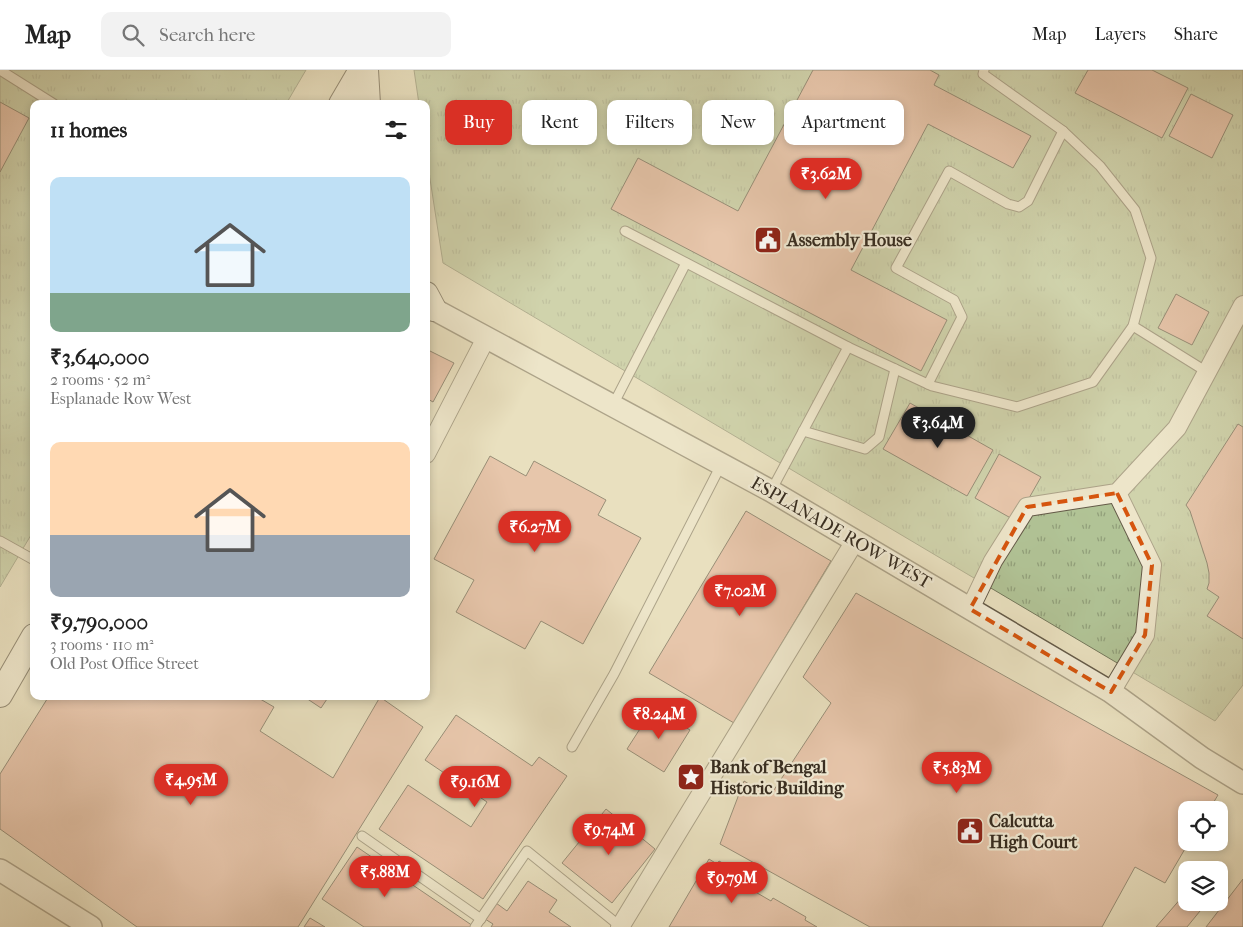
<!DOCTYPE html>
<html lang="en">
<head>
<meta charset="utf-8">
<style>
  :root { --surface:#fff; --page:#f2f2f2; --text:#222; --muted:#767676; --line:#e0e0e0; --accent:#d93025 }
  body { margin:0; font-family:"IM FELL French Canon",serif; background:var(--page); color:var(--text); height:100vh; display:flex; flex-direction:column; font-size:19px; white-space:nowrap }
  * { box-sizing:border-box; margin:0 }
  p { font-size:16px; color:var(--muted) }
  .icon { flex:none; width:28px; height:28px; fill:none; stroke:currentColor; stroke-width:2; stroke-linecap:round; stroke-linejoin:round }
  .map { position:relative; flex:1; overflow:hidden }
  .details { position:absolute; left:30px; top:30px; width:400px; height:600px; display:flex; flex-direction:column; background:var(--surface); border-radius:10px; box-shadow:0 2px 8px #0003 }
  .details>* { flex:none }
  .hud { position:absolute; left:445px; top:30px; width:475px; height:45px; display:flex; gap:10px }
  .fabs { position:absolute; left:1178px; top:731px; display:grid; gap:10px }
  .fabs a { display:grid; place-items:center; width:50px; height:50px; border-radius:10px; background:var(--surface); box-shadow:0 2px 8px #0003; font-size:25px }
  .price { position:absolute; translate:-50% -42px; padding:0 11px; border-radius:18px; background:var(--accent); color:#fff; font-size:16px; line-height:32px; filter:drop-shadow(0 1px 2px #0008) }
  .price::after { content:''; position:absolute; left:50%; top:30px; width:15px; height:11px; margin-left:-8px; background:inherit; clip-path:polygon(0 0,100% 0,50% 100%) }
  .price.active { background:#222; color:#fff }
  ul { padding:0; list-style:none }
  li { display:grid; align-content:center; gap:10px; height:265px; padding:0 20px }
  li span { display:grid; place-items:center; height:155px; border-radius:10px; color:#555 }
  li>.icon { margin-inline-start:auto }
  span .icon { width:90px; height:90px; fill:#fffc; stroke-width:1 }
  li b { font-size:21px }
  h2 { display:flex; justify-content:space-between; align-items:center; height:60px; padding:0 20px; font-size:21px }
  .chip { padding:0 18px; border-radius:10px; background:var(--surface); box-shadow:0 2px 8px #0003; font-size:18px; line-height:45px }
  .chip.active { background:var(--accent); color:#fff }
  header { display:flex; align-items:center; gap:30px; box-sizing:border-box; height:70px; padding:0 25px; background:var(--surface); border-bottom:1px solid var(--line) }
  header strong { font-size:24px }
  nav { display:flex; gap:28px; margin-inline-start:auto; font-size:18px }
  .search { width:350px; height:45px; background:var(--page); display:flex; align-items:center; gap:12px; box-sizing:border-box; padding:0 18px; border-radius:10px; color:var(--muted); font-size:19px }
  .map>svg:first-child { display:block }
</style>
</head>
<body>
<header>
<strong>Map</strong>
<div class="search"><svg class="icon" aria-label="search" viewBox="0 0 24 24"><circle cx="10" cy="10" r="6"/><path d="M15 15l6 6"/></svg>Search here</div>
<nav><a>Map</a><a>Layers</a><a>Share</a></nav>
</header>
<div class="map">
<svg width="1243" height="857" viewBox="0 0 1243 857">
  <defs>
    <pattern id="park-tufts" width="24" height="20" patternUnits="userSpaceOnUse" patternTransform="scale(1.25)"><rect width="24" height="20" fill="#b1c396"/><path d="M3 7l-1-3M5 7V3M7 7l1-3M15 17l-1-3M17 17v-4M19 17l1-3" fill="none" stroke="#919f7a"/></pattern>
  </defs>
  <rect width="100%" height="100%" fill="#e9e0bf"/>
  <filter id="stains"><feTurbulence type="fractalNoise" baseFrequency=".004" numOctaves="4"/><feColorMatrix values="0 0 0 0 .2 0 0 0 0 .09 0 0 0 0 .02 0 0 0 .5 -.17"/></filter>
  <radialGradient id="worn" r=".72"><stop offset=".6" stop-color="#630" stop-opacity="0"/><stop offset="1" stop-color="#630" stop-opacity=".3"/></radialGradient>
  <g fill="url(#park-tufts)" stroke="#74785c">
    <path d="M0 0H306L286 34H34V460L0 517Z"/>
    <path d="M414 0H1243V615L1215 651 443 193 426 83V34H419Z"/>
  </g>
  <g fill="#e5a692" stroke="#372d21">
    <path d="M813 0H930L939 5 934 15 1031 66 1013 98 928 54 851 200 947 250 921 301 611 139 638 88 738 141Z"/>
    <path d="M1088 0H1152L1188 18 1162 68 1075 23Z"/>
    <path d="M1191 24 1233 45 1212 88 1169 66Z"/>
    <path d="M0 32 29 48 0 102Z"/>
    <path d="M1176 224 1209 242 1192 275 1158 258Z"/>
    <path d="M426 279 454 293 433 332 426 328Z"/>
    <path d="M910 333 993 380 967 426 883 379Z"/>
    <path d="M1238 354 1243 357V569L1207 546 1219 527 1207 519 1209 513V503L1207 493 1190 441 1186 435Z"/>
    <path d="M999 384 1041 407 1016 451 975 428Z"/>
    <path d="M490 386 526 406 534 391 606 430 598 445 641 468 583 574 541 551 525 579 456 542 474 510 434 489Z"/>
    <path d="M746 441 831 491 734 653 649 603Z"/>
    <path d="M856 523 1218 725 1209 740H1186V772H1189L1165 813 1135 797 1102 857H870L720 774 744 711 770 726 831 633 803 607Z"/>
    <path d="M49 626H255L274 637 260 661 333 708 380 627 423 657 298 857H137L0 759V704Z"/>
    <path d="M303 626H329L321 638Z"/>
    <path d="M654 637 690 660 664 702 627 679Z"/>
    <path d="M456 645 532 696 539 687 567 706 483 829 379 759 408 715 471 757 487 732 425 690Z"/>
    <path d="M606 739 655 779 612 833 562 793Z"/>
    <path d="M357 777 473 856 472 857H364L322 829Z"/>
    <path d="M709 789 717 794 719 791 749 808 745 816 771 831 773 828 806 847 805 850 817 857H669Z"/>
    <path d="M1243 809V857H1206Z"/>
    <path d="M528 811 557 830 549 842 571 857H491L493 854 485 849 496 833 507 841Z"/>
    <path d="M1183 826 1186 829V832H1191L1200 841 1187 857H1156Z"/>
    <path d="M310 848 325 857H304Z"/>
  </g>
  <g fill="none" stroke-linecap="round" stroke-linejoin="round">
    <g stroke="#645a48" stroke-width="11">
      <g id="service">
        <path d="M0 0 54 34"/>
        <path d="M625 161 848 277 932 316 1017 337 1093 312 1133 256 1151 188 1135 140 1100 96 1063 61 983 4 984 0"/>
        <path d="M1133 256 1207 302"/>
        <path d="M928 314 962 247 954 230 896 198 949 101 1008 134 1019 137 1028 131 1063 61"/>
        <path d="M613 335 686 193"/>
        <path d="M803 361 865 379 879 367 895 299"/>
        <path d="M771 421 848 277"/>
        <path d="M0 471 34 490"/>
        <path d="M572 677 614 604 721 395"/>
        <path d="M362 766 481 849"/>
        <path d="M475 857 527 781 621 857"/>
      </g>
    </g>
    <g stroke="#645a48" stroke-width="20">
      <g id="minor">
        <path d="M426 384 486 268"/>
        <path d="M970 539 993 491 1027 437 1117 423 1177 358 1243 235"/>
        <path d="M1111 622 1145 565 1152 495 1117 423"/>
        <path d="M620 857 855 471"/>
      </g>
    </g>
    <g stroke="#645a48" stroke-width="24">
      <g id="tertiary">
        <path d="M426 235 771 421 1111 622 1202 688 1243 713"/>
        <path d="M0 800 91 857"/>
      </g>
    </g>
    <g stroke="#372d21" stroke-width="26">
      <g id="secondary">
        <path d="M366 0 368 34"/>
        <path d="M341 34 361 0"/>
        <path d="M426 224 434 239"/>
        <path d="M0 625 34 566"/>
      </g>
    </g>
    <use href="#service" stroke="#f1ebd5" stroke-width="9"/>
    <use href="#minor" stroke="#f1ebd5" stroke-width="18"/>
    <use href="#tertiary" stroke="#f1ebd5" stroke-width="21"/>
    <use href="#secondary" stroke="#f1ebd5" stroke-width="24"/>
  </g>
  <path d="M0 0H1243V857H0ZM1117 423 1152 495 1145 565 1111 622 970 539 1027 437Z" fill="#e9e0bf" fill-opacity=".55" fill-rule="evenodd"/>
  <path fill="none" stroke="#d6550e" stroke-width="4" stroke-dasharray="10 6" stroke-linejoin="round" d="M1117 423 1152 495 1145 565 1111 622 970 539 1027 437Z"/>
  <defs>
    <g id="civic-square" transform="scale(1.4375)"><rect x="-9" y="-9" width="18" height="18" rx="4" fill="#8f2418" stroke="#f1ebd5"/><path d="M-.6-6.5H3V-4.5H.6V-3L4-1V1h2V6H-6V1h2V-1L-.6-3ZM-1.2 2.5V6h2.4V2.5Z" fill="#fff"/></g>
    <g id="sight-square" transform="scale(1.4375)"><rect x="-9" y="-9" width="18" height="18" rx="4" fill="#8f2418" stroke="#f1ebd5"/><path d="M0-6L1.8-2.2L6-1.7L2.9 1.2L3.7 5.4L0 3.3L-3.7 5.4L-2.9 1.2L-6-1.7L-1.8-2.2Z" fill="#fff"/></g>
  </defs>
  <g fill-rule="evenodd">
    <use href="#civic-square" x="768" y="170"/>
    <use href="#sight-square" x="691" y="707"/>
    <use href="#civic-square" x="970" y="761"/>
  </g>
  <g text-anchor="middle" dominant-baseline="central" stroke-width="4.5" stroke-linejoin="round" paint-order="stroke">
    <g font-size="18" font-weight="bold" fill="#372d21" stroke="#f1ebd5" text-anchor="start">
      <text x="787" y="170">Assembly House</text>
      <text x="710" y="697">Bank of Bengal<tspan x="710" dy="21">Historic Building</tspan></text>
      <text x="989" y="751">Calcutta<tspan x="989" dy="21">High Court</tspan></text>
    </g>
    <g font-size="18" fill="#372d21" stroke="#f1ebd5">
      <text transform="translate(841 463) rotate(30)">ESPLANADE ROW WEST</text>
    </g>
  </g>
  <rect width="100%" height="100%" filter="url(#stains)"/>
  <rect width="100%" height="100%" fill="url(#worn)"/>
</svg>
<div class="fabs">
<a><svg class="icon" aria-label="locate" viewBox="0 0 24 24"><circle cx="12" cy="12" r="6"/><path d="M12 2v4M12 18v4M2 12h4M18 12h4"/></svg></a>
<a><svg class="icon" aria-label="layers" viewBox="0 0 24 24"><path d="M12 4l9 5-9 5-9-5zM3 14l9 5 9-5"/></svg></a>
</div>
<b class="price" style="left:826px;top:130px">₹3.62M</b>
<b class="price active" style="left:938px;top:379px">₹3.64M</b>
<b class="price" style="left:535px;top:483px">₹6.27M</b>
<b class="price" style="left:740px;top:547px">₹7.02M</b>
<b class="price" style="left:659px;top:670px">₹8.24M</b>
<b class="price" style="left:957px;top:724px">₹5.83M</b>
<b class="price" style="left:191px;top:736px">₹4.95M</b>
<b class="price" style="left:475px;top:738px">₹9.16M</b>
<b class="price" style="left:609px;top:786px">₹9.74M</b>
<b class="price" style="left:385px;top:828px">₹5.88M</b>
<b class="price" style="left:732px;top:834px">₹9.79M</b>
<div class="hud">
<a class="chip active">Buy</a>
<a class="chip">Rent</a>
<a class="chip">Filters</a>
<a class="chip">New</a>
<a class="chip">Apartment</a>
</div>
<section class="details">
<h2>11 homes<svg class="icon" aria-label="filters" viewBox="0 0 24 24"><path d="M4 7h16M4 17h16"/><circle cx="9" cy="7" r="2"/><circle cx="15" cy="17" r="2"/></svg></h2>
<ul>
<li><span style="background:linear-gradient(#bfe0f5 75%,#7fa58c 0)"><svg class="icon" aria-label="home" viewBox="0 0 24 24"><path d="M3 11l9-7 9 7M6 9v11h12V9"/></svg></span><div><b>₹3,640,000</b><p>2 rooms · 52 m²</p><p>Esplanade Row West</p></div></li>
<li><span style="background:linear-gradient(#ffd9b3 60%,#9aa5b1 0)"><svg class="icon" aria-label="home" viewBox="0 0 24 24"><path d="M3 11l9-7 9 7M6 9v11h12V9"/></svg></span><div><b>₹9,790,000</b><p>3 rooms · 110 m²</p><p>Old Post Office Street</p></div></li>
</ul>
</section>
</div>
</body>
</html>
